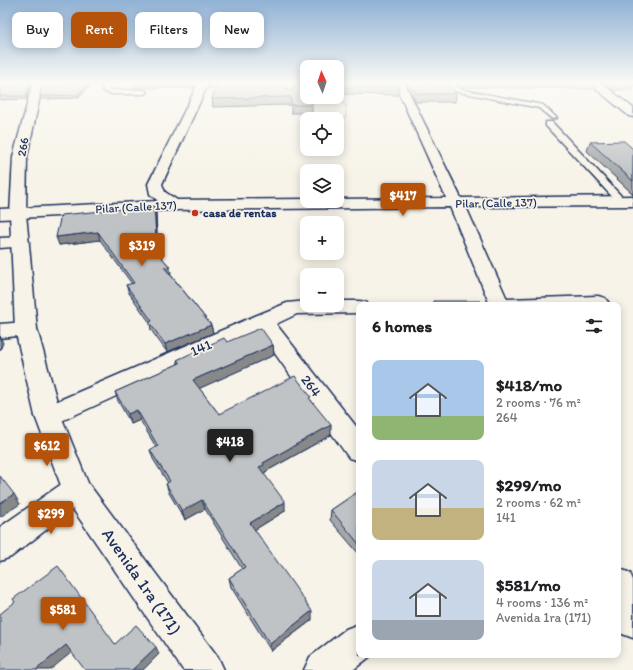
<!DOCTYPE html>
<html lang="en">
<head>
<meta charset="utf-8">
<style>
  :root { --surface:#fff; --page:#f2f2f2; --text:#202124; --muted:#757577; --accent:#b45309 }
  body { margin:0; font-family:Itim,sans-serif; background:var(--page); color:var(--text); height:100vh; display:flex; flex-direction:column; font-size:15px; white-space:nowrap }
  * { box-sizing:border-box; margin:0 }
  p { font-size:13px; color:var(--muted) }
  .icon { flex:none; width:22px; height:22px; fill:none; stroke:currentColor; stroke-width:2; stroke-linecap:round; stroke-linejoin:round }
  .map { position:relative; flex:1; overflow:hidden }
  .sheet { position:absolute; left:356px; top:302px; width:265px; height:356px; display:flex; flex-direction:column; background:var(--surface); border-radius:8px; box-shadow:0 2px 10px #0003 }
  .sheet>* { flex:none }
  .guide { position:absolute; left:12px; top:12px; width:284px; height:36px; display:flex; gap:8px }
  .needle { width:26px; rotate:357deg }
  .tools { position:absolute; left:300px; top:60px; display:grid; gap:8px }
  .tools a { display:grid; place-items:center; width:44px; height:44px; border-radius:8px; background:var(--surface); box-shadow:0 2px 10px #0003; font-size:20px }
  .price { position:absolute; translate:-50% -34px; padding:0 9px; border-radius:4px; background:var(--accent); color:#fff; font-size:13px; line-height:26px; filter:drop-shadow(0 1px 2px #0008) }
  .price::after { content:''; position:absolute; left:50%; top:24px; width:12px; height:9px; margin-left:-6px; background:inherit; clip-path:polygon(0 0,100% 0,50% 100%) }
  .price.selected { background:#222; color:#fff }
  ul { padding:0; list-style:none }
  li { display:flex; align-items:center; gap:12px; height:100px; padding:0 16px }
  li span { display:grid; place-items:center; flex:none; width:112px; height:80px; border-radius:8px; color:#555 }
  li>.icon { margin-inline-start:auto }
  span .icon { width:48px; height:48px; fill:#fffc; stroke-width:1 }
  li b { font-size:17px }
  h2 { display:flex; justify-content:space-between; align-items:center; height:48px; padding:0 16px; font-size:17px }
  .tag { padding:0 14px; border-radius:8px; background:var(--surface); box-shadow:0 2px 10px #0003; font-size:14px; line-height:36px }
  .tag.selected { background:var(--accent); color:#fff }
  .map>svg:first-child { display:block }
</style>
</head>
<body>
<div class="map">
<svg width="633" height="670" viewBox="0 0 633 670">
  <rect width="100%" height="100%" fill="#f7f3e8"/>
  <filter id="ink" filterUnits="userSpaceOnUse"><feTurbulence type="fractalNoise" baseFrequency=".025" numOctaves="2"/><feDisplacementMap in="SourceGraphic" scale="8" xChannelSelector="R" yChannelSelector="G"/><feConvolveMatrix kernelMatrix="1 2 1 2 8 2 1 2 1" color-interpolation-filters="sRGB"/></filter>
  <g filter="url(#ink)">
    <g fill="none" stroke-linecap="round" stroke-linejoin="round">
      <g stroke="#1b2f5e" stroke-width="3">
        <g id="service">
          <path d="M101 82H107L108 89 112 90H144L147 92 144 94H111L103 91Z"/>
          <path d="M287 82H293L292 97 287 96Z"/>
          <path d="M448 82H454L459 89 543 105 557 118 552 119 539 108 455 91Z"/>
          <path d="M546 122H552L624 199 626 201 624 203H618L546 126Z"/>
        </g>
      </g>
      <g stroke="#1b2f5e" stroke-width="3">
        <g id="minor">
          <path d="M199 82H209L162 184 165 192 177 200 307 199V201H337V199L446 198 394 82H404L461 198 633 196V206L466 207 507 299 598 296 605 298 608 302 606 305H490L450 207 173 210 0 219V209L158 201 150 194 148 184Z"/>
          <path d="M588 82H600L633 108V117L629 116Z"/>
          <path d="M20 237 26 238 29 242 26 246 0 248V238Z"/>
          <path d="M307 301V305H337V301H359L366 302 368 305H359V313L297 314 276 324 359 430V461L349 458 259 331 57 423 48 426 39 423 35 416 39 409 255 316 287 303Z"/>
          <path d="M26 322 34 324 37 329 34 334 0 338V324Z"/>
          <path d="M76 477 86 481 91 490 86 499 11 557 0 561V527L66 481Z"/>
          <path d="M618 568 630 573 633 580V638L620 633 618 626Z"/>
          <path d="M359 624V655H372L353 670H304L310 657 346 629Z"/>
        </g>
      </g>
      <g stroke="#1b2f5e" stroke-width="3">
        <path id="tertiary" d="M33 82H43L27 157 26 214 37 329 61 416 88 483 218 657 224 670H183L66 499 35 416 15 329 10 214 13 157Z"/>
      </g>
      <path stroke="#1b2f5e" stroke-width="1.5" stroke-dasharray="0.5 1.5" stroke-linecap="butt" d="M310 97 339 101 346 105V117L339 121 338 124"/>
      <use href="#service" fill="#f7f3e8" fill-rule="evenodd"/>
      <use href="#minor" fill="#f7f3e8" fill-rule="evenodd"/>
      <use href="#tertiary" fill="#f7f3e8" fill-rule="evenodd"/>
    </g>
    <g fill="#a5a8a9" stroke="#1b2f5e">
      <path d="M32 82 27 99 0 100V83Z"/>
      <path d="M42 82H93L79 98 41 99 40 96Z"/>
      <path d="M133 82H198L194 88H134Z"/>
      <path d="M207 82H286V89L312 105V113H291V105L213 107 212 99 216 88H208Z"/>
      <path d="M337 82 399 87 398 95 337 94Z"/>
      <path d="M406 82H451L450 86 456 94 455 102H416Z"/>
      <path d="M456 82H596L594 89 460 87Z"/>
      <path d="M603 82H633V90H613Z"/>
      <path d="M590 142 633 149V194L587 151Z"/>
      <path d="M156 213 158 253 169 266 171 273 170 274 211 325 213 333 167 352 151 330 150 323 129 293 126 285 132 284 100 240 59 245Z"/>
      <path d="M227 342 273 345 274 355 199 388 219 414 311 400 331 435 265 472V474L264 475 285 511 254 530 312 620 271 651 231 587 229 578 242 569 205 509 185 520 169 493 166 484 168 483 153 459 150 450 156 447 140 420 131 424 118 401 115 392 178 364 177 360Z"/>
      <path d="M359 491V554L330 520 331 510Z"/>
    </g>
    <g fill="#86888a" stroke="#1b2f5e">
      <path d="M30 82H32L27 99 26 96Z"/>
      <path d="M89 82H93L79 98 78 95Z"/>
      <path d="M194 82H198L194 88Z"/>
      <path d="M154 206 156 213 158 259 157 252Z"/>
      <path d="M98 232 100 240 59 245 56 237Z"/>
      <path d="M169 266 171 273 166 275 164 267Z"/>
      <path d="M211 325 213 333 167 352 165 344Z"/>
      <path d="M0 336 3 343 0 350Z"/>
      <path d="M273 345 274 355 196 390 193 380Z"/>
      <path d="M137 410 140 420 131 424 128 414Z"/>
      <path d="M331 425V435L265 472V474L260 477 259 467 263 463Z"/>
      <path d="M14 494 20 504 0 517V503Z"/>
      <path d="M202 500 205 509 185 520 182 511Z"/>
      <path d="M285 502V511L251 532 250 523Z"/>
      <path d="M312 611V620L271 651 270 644Z"/>
      <path d="M66 645 72 652 50 670H36Z"/>
      <path d="M156 647 159 654 143 670H132Z"/>
    </g>
    <g fill="#c0c3c5" stroke="#1b2f5e">
      <path d="M1 82H30L26 96H0V83Z"/>
      <path d="M42 82H89L78 95 40 96Z"/>
      <path d="M218 82H286V89L291 91 293 90 294 82H307V97H312V105H291V97L212 99Z"/>
      <path d="M337 82H397L399 87H337Z"/>
      <path d="M410 82H448L456 94H417Z"/>
      <path d="M615 82H633V83H616Z"/>
      <path d="M624 141 633 149V181L590 142Z"/>
      <path d="M154 206 157 252 169 266 164 267 211 325 165 344 149 322 152 321 126 285 134 283 98 232 56 237 61 215Z"/>
      <path d="M433 301H480L481 305H434Z"/>
      <path d="M261 328 273 345 193 380 219 414 295 376 311 397 309 398 331 425 263 463 264 465 259 467 285 502 250 523 312 611 270 644 229 578 245 567 202 500 182 511 166 484 170 481 150 450 158 446 137 410 128 414 115 392 180 363 177 360 224 338 227 342Z"/>
      <path d="M0 476 14 494 0 503Z"/>
      <path d="M359 491V544L331 510Z"/>
      <path d="M58 566 115 644 136 625 156 647 132 670H85L66 645 36 670H0V614L15 602 13 599Z"/>
    </g>
  </g>
  <linearGradient id="sky" x2="0" y2="1"><stop stop-color="#90b2d5"/><stop offset="0.47" stop-color="#fbfaf5"/><stop offset="1" stop-color="#fbfaf5" stop-opacity="0"/></linearGradient>
  <rect width="633" height="176" fill="url(#sky)"/>
  <circle fill="#c8321e" stroke="#f7f3e8" stroke-width="1.5" cx="195" cy="213" r="4"/>
  <g text-anchor="middle" dominant-baseline="central" stroke-width="3.5" stroke-linejoin="round" paint-order="stroke">
    <g font-size="12" fill="#1b2f5e" stroke="#f7f3e8">
      <text transform="translate(23 147) rotate(-80)">266</text>
      <text transform="translate(496 203) rotate(-1)">Pilar (Calle 137)</text>
      <text transform="translate(136 207) rotate(-3)">Pilar (Calle 137)</text>
    </g>
    <g font-size="12" font-weight="bold" fill="#1b2f5e" stroke="#f7f3e8" text-anchor="start">
      <text x="203" y="213">casa de rentas</text>
    </g>
    <g font-size="14" fill="#1b2f5e" stroke="#f7f3e8">
      <text transform="translate(201 348) rotate(-24)">141</text>
      <text transform="translate(311 386) rotate(53)">264</text>
    </g>
    <g font-size="17" fill="#1b2f5e" stroke="#f7f3e8">
      <text transform="translate(142 581) rotate(55)">Avenida 1ra (171)</text>
    </g>
  </g>
</svg>
<div class="tools">
<a><svg class="needle" viewBox="-14 -14 28 28"><path d="M0-13l5 13h-10z" fill="#e53935"/><path d="M0 13l5-13h-10z" fill="#757577"/></svg></a>
<a><svg class="icon" aria-label="locate" viewBox="0 0 24 24"><circle cx="12" cy="12" r="6"/><path d="M12 2v4M12 18v4M2 12h4M18 12h4"/></svg></a>
<a><svg class="icon" aria-label="layers" viewBox="0 0 24 24"><path d="M12 4l9 5-9 5-9-5zM3 14l9 5 9-5"/></svg></a>
<a>+</a>
<a>−</a>
</div>
<b class="price" style="left:403px;top:217px">$417</b>
<b class="price" style="left:142px;top:267px">$319</b>
<b class="price selected" style="left:230px;top:463px">$418</b>
<b class="price" style="left:47px;top:467px">$612</b>
<b class="price" style="left:51px;top:535px">$299</b>
<b class="price" style="left:63px;top:631px">$581</b>
<div class="guide">
<a class="tag">Buy</a>
<a class="tag selected">Rent</a>
<a class="tag">Filters</a>
<a class="tag">New</a>
</div>
<section class="sheet">
<h2>6 homes<svg class="icon" aria-label="filters" viewBox="0 0 24 24"><path d="M4 7h16M4 17h16"/><circle cx="9" cy="7" r="2"/><circle cx="15" cy="17" r="2"/></svg></h2>
<ul>
<li><span style="background:linear-gradient(#a9c7e8 70%,#8fb573 0)"><svg class="icon" aria-label="home" viewBox="0 0 24 24"><path d="M3 11l9-7 9 7M6 9v11h12V9"/></svg></span><div><b>$418/mo</b><p>2 rooms · 76 m²</p><p>264</p></div></li>
<li><span style="background:linear-gradient(#c9d6e8 60%,#c2b280 0)"><svg class="icon" aria-label="home" viewBox="0 0 24 24"><path d="M3 11l9-7 9 7M6 9v11h12V9"/></svg></span><div><b>$299/mo</b><p>2 rooms · 62 m²</p><p>141</p></div></li>
<li><span style="background:linear-gradient(#c9d6e8 75%,#9aa5b1 0)"><svg class="icon" aria-label="home" viewBox="0 0 24 24"><path d="M3 11l9-7 9 7M6 9v11h12V9"/></svg></span><div><b>$581/mo</b><p>4 rooms · 136 m²</p><p>Avenida 1ra (171)</p></div></li>
</ul>
</section>
</div>
</body>
</html>
